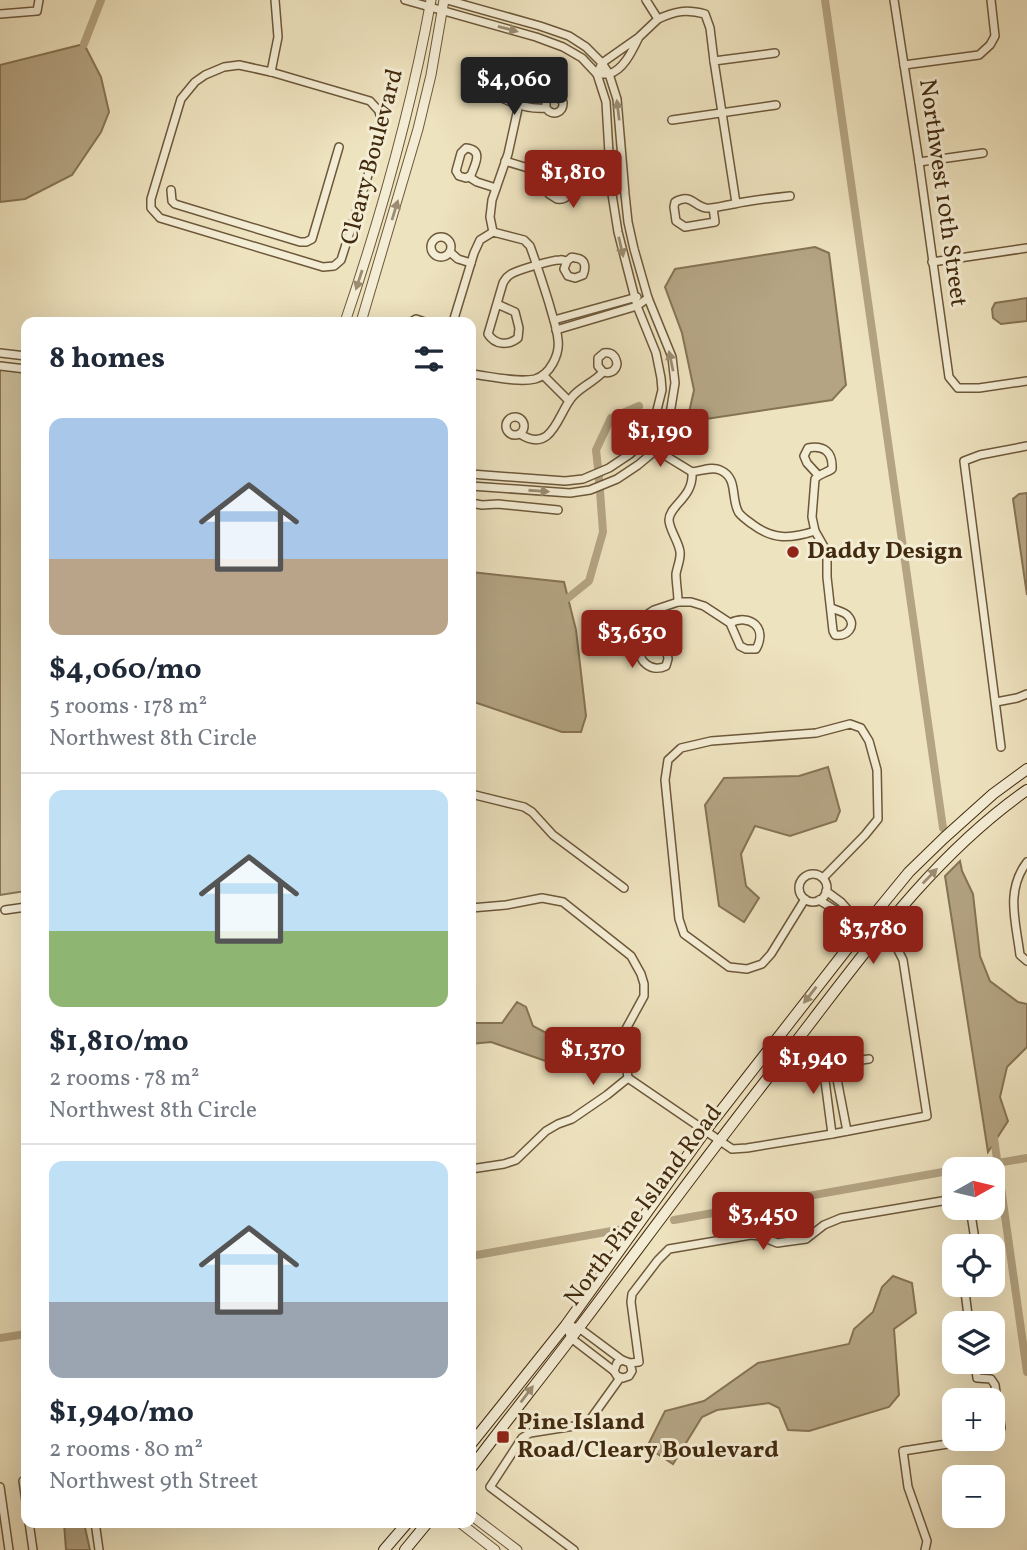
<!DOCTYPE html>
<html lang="en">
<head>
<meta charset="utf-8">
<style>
  :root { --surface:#fff; --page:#f2f2f3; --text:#1f2937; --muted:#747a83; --line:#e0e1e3; --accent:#8f2418 }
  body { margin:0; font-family:Vollkorn,serif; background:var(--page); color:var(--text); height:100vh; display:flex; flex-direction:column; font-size:26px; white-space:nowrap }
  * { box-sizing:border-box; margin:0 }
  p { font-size:23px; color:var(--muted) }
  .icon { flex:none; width:38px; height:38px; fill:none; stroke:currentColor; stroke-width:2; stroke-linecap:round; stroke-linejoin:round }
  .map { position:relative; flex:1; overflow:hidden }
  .sheet { position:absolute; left:21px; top:317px; width:455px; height:1211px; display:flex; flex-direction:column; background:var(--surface); border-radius:14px; box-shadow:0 7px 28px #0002 }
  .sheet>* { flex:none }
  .needle { width:46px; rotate:82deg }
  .tools { position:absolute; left:942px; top:1157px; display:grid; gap:14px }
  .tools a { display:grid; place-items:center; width:63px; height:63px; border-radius:14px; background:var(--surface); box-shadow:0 7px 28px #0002; font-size:35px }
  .price { position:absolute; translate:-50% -60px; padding:0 16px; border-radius:7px; background:var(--accent); color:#fff; font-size:23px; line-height:46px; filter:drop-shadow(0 2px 4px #0008) }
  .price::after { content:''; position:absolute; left:50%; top:42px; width:21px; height:16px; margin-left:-10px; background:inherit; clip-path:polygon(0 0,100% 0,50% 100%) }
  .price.on { background:#222; color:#fff }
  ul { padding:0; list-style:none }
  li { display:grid; align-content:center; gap:14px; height:371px; padding:0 28px }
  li+li { border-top:2px solid var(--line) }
  li span { display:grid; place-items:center; height:217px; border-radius:14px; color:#555 }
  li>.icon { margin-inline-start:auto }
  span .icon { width:126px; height:126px; fill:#fffc; stroke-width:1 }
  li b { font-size:30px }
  h2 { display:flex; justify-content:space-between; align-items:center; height:84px; padding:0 28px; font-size:30px }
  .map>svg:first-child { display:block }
</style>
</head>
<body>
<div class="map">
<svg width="1027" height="1550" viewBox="0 0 1027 1550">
  <rect width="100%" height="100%" fill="#eee3bf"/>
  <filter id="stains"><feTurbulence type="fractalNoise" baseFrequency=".00286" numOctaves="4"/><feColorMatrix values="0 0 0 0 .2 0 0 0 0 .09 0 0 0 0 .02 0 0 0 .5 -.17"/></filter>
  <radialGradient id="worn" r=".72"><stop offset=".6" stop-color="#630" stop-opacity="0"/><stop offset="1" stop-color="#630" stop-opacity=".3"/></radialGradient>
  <path fill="#d1c4a1" stroke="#8a7758" stroke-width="2" d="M0 369 12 370 26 373V891L0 895Z"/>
  <g fill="#b4a483" stroke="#867354" stroke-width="2">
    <path d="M84 44 101 77 109 112 101 132 72 175 25 199 0 202V65Z"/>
    <path d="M815 247 829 253 846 385 832 400 706 419 688 417 694 390 682 333 665 287 675 269Z"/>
    <path d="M1027 298V321L1001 324 993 318 992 309 995 303Z"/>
    <path d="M1027 493V595L1013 499 1019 494Z"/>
    <path d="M471 572 564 582 576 630 586 716 581 732H562L471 701Z"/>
    <path d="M828 767 840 811 836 821 790 836 755 826 741 854 746 886 759 898 744 922 719 906 705 805 724 778 799 776Z"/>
    <path d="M960 861 962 871 973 894 980 956 990 981 1018 1002 1027 1004V1047L1007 1067 1000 1097 1008 1121 988 1152 945 876Z"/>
    <path d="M517 1002 526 1007 533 1026 550 1035 567 1031 570 1036C555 1046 552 1046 557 1065L491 1042 471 1044V1023H502Z"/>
    <path d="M893 1276 912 1283 916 1313 894 1329 899 1395 889 1407 809 1431 788 1430 779 1408 769 1403 717 1410 702 1417 673 1464 647 1447 665 1411 704 1401 758 1363 849 1344 854 1329 873 1312 882 1287Z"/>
    <path d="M64 1523H84L90 1550H66Z"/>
  </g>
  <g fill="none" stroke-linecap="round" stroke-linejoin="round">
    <g stroke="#b4a483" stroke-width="8">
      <path d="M825 0 943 828"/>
      <path d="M84 44 101 0"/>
      <path d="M598 468 596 450 611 418 639 406"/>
      <path d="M599 477V482"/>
      <path d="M568 598 589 581 603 532 600 491"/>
      <path d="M993 1131 1027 1372"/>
      <path d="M961 1169 1027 1158"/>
      <path d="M674 1220 954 1170"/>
      <path d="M471 1256 623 1229"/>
      <path d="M0 1338 26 1334"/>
    </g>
    <g stroke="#6d583a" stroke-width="10">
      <g id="minor">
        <path d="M405 0 536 37 563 47 582 58 597 74 606 102 611 188 618 232 637 306 656 353 661 378 662 390 655 418 643 442 630 454 609 468 583 479 565 481 471 474"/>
        <path d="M447 0 540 26 569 36 586 47 602 63 609 74 617 99 625 194 628 222 634 249 648 298 672 357 675 383 670 414 656 450 638 465 617 479 590 490 570 493 471 486"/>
        <path d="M646 0 658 19C676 11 686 9 705 14L710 28 714 61"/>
        <path d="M894 0 919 162 949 377 958 388H979L1027 381"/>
        <path d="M0 14 37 11 39 0"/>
        <path d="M639 37C633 49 624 70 609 74 608 74 598 74 597 74L602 63 639 37 658 19"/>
        <path d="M239 65 271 72 370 101 379 111 383 128 341 260 334 266 323 267 160 218 151 208V199L181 99 195 82 205 75 224 67Z"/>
        <path d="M489 65 495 67 498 73C496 81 496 90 487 92L481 90 478 84 483 69Z"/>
        <path d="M904 65 979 55 990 45 995 36 991 0"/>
        <path d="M271 72 278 37 275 0"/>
        <path d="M490 92C506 101 527 110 546 108 552 117 564 113 563 102L558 97 551 96 546 101V108"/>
        <path d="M672 120 776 105"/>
        <path d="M466 148C484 150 475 164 471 175L466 178 459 176 456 171 461 153Z"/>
        <path d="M505 161 548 174 553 179C561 175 567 178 570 186 570 195 566 200 557 199L549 194 548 186 553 179"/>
        <path d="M919 162 983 153"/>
        <path d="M469 177 477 182 496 188"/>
        <path d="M171 190 172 201 175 204 300 242H306L312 239 339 147"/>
        <path d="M736 203 714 61 775 53"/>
        <path d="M713 208 715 222 685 227 676 221 674 207 675 202C692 193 693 206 706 208 714 209 725 205 734 204 752 200 771 198 790 196"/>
        <path d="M493 232 490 217 492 200 508 154 519 104"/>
        <circle cx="441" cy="247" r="10"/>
        <path d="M450 252 458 259 471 263"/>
        <path d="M932 262 1027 248"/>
        <path d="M497 304 515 312 519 328 518 338C508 346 495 345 488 334L503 283C506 278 506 277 511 274 518 270 551 260 560 260 562 259 564 261 565 261 574 259 567 256 576 258 586 259 586 268 583 275L575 278 568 276 564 269 567 261"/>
        <path d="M554 320 637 297"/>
        <path d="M411 322 416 319 425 322"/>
        <path d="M453 322 474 253 480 240 493 232 524 240 530 246C537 265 543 284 549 303 552 315 557 327 558 340 560 354 550 375 535 379 518 383 489 376 471 374"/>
        <path d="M556 330 637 306 648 298"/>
        <path d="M0 353 26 356"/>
        <path d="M0 366 26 369"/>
        <path d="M543 375 569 401"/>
        <circle cx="515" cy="426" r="9"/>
        <path d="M520 434C553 455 558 412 573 396 582 386 594 382 603 372 610 374 616 371 617 364 616 356 612 352 604 353L598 358V366L603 372"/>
        <path d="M643 442 692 472"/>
        <path d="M692 472C701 471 712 466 720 470 739 478 730 499 739 513 742 517 748 521 752 524 773 540 790 539 815 531"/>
        <path d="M818 475 807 463 804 456 808 448C824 445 833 452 832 469 826 473 819 474 815 479L812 517 815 531 827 552V577L833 631 835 635C847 637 857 626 848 616 845 612 836 610 831 608"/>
        <path d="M471 503 482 505 498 504 558 510"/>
        <path d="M678 602C678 592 676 583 676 574 677 567 681 559 680 552 679 542 669 529 669 520 669 505 694 498 692 472"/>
        <path d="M646 640 656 643 667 652 668 659 666 666C651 673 637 661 640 646L646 640 641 624 645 616 654 610 678 602H691L704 606 730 623 740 646 746 649H756C768 628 750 613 730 623"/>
        <path d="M996 702 1017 698 1027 694"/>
        <path d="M1001 747 964 461 980 455 1027 446"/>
        <path d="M471 794 524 807 532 812 553 835 624 888"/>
        <path d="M1027 862C1005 891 1016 922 1020 955L1027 961"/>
        <circle cx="813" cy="888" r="14"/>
        <path d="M805 899 771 954 762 964 747 969 729 967 684 934 679 919 665 780 668 760 681 748 711 741 816 733 850 724 861 728 869 741 877 770 878 819 865 835 823 878"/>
        <path d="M819 900 835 910 849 911"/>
        <path d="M471 908 506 905 542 898 563 902 631 956 641 974 644 984V996L626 1029 623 1038 628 1078"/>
        <path d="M5 910 26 907"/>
        <path d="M829 1068 836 1074 847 1131"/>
        <path d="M832 1134 824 1073 832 1064 869 1059"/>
        <path d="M471 1169 504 1164 516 1160 546 1131 558 1124 572 1119 607 1095 628 1078 732 1149 747 1148 832 1134 927 1116 903 960 897 948 880 932 849 911 841 902 826 891"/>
        <path d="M970 1208 976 1246"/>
        <path d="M964 1284 969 1323"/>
        <path d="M566 1325 571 1338 614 1371"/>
        <path d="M566 1325 579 1328 622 1360"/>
        <path d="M975 1362 977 1378 991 1379 995 1385 1001 1428 999 1432 992 1438"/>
        <path d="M630 1363 632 1371 629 1376 623 1378 617 1376 614 1371 617 1363 622 1360 630 1363 639 1362 631 1302 632 1294 658 1260 669 1249 751 1235 760 1236 777 1243 806 1239 824 1225 841 1218 954 1199"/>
        <path d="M23 1481 26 1501"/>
        <path d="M0 1487 9 1550"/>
        <path d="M29 1522 33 1550"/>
        <path d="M95 1522 99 1550"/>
        <path d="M574 1550 490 1487 522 1438 530 1433 587 1424 620 1378"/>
        <path d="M925 1550 927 1541 908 1487 903 1451 986 1438"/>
      </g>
    </g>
    <g stroke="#6d583a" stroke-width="11">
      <g id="tertiary">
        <path d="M345 322C381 216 411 110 431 0"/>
        <path d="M361 322 418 129 431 75 444 0"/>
        <path d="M471 1515 517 1550"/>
        <path d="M459 1522 495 1550"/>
      </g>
    </g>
    <g stroke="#422a0e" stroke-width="12">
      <g id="secondary">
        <path d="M471 1444 566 1325 706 1130 868 922 909 872 944 838 993 794 1027 769"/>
        <path d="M471 1468C507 1420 545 1373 581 1325 651 1232 720 1138 792 1047 863 955 931 857 1027 790"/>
        <path d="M384 1550 408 1522"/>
        <path d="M405 1550 428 1522"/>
      </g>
    </g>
    <use href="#minor" stroke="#f4edd5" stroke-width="7"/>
    <use href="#tertiary" stroke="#f4edd5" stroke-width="9"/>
    <use href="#secondary" stroke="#f4edd5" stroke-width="10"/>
  </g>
  <defs><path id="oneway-solid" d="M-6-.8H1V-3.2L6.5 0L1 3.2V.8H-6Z" transform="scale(1.75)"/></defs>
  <g fill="#9b8c72">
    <use href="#oneway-solid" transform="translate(508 29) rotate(15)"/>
    <use href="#oneway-solid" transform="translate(618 110) rotate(-97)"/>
    <use href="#oneway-solid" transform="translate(395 210) rotate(-73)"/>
    <use href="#oneway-solid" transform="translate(621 247) rotate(77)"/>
    <use href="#oneway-solid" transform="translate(359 280) rotate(108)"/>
    <use href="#oneway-solid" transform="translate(671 361) rotate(-102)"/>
    <use href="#oneway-solid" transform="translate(539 491) rotate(4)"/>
    <use href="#oneway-solid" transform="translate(930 876) rotate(-46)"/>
    <use href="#oneway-solid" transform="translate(810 995) rotate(128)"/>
    <use href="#oneway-solid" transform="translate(527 1394) rotate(-53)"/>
  </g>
  <g fill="#8f2418" stroke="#f4edd5" stroke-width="2.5">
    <circle cx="793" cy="552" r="7"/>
    <rect x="496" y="1430" width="14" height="14" rx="3.5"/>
  </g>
  <g text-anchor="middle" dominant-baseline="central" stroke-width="6" stroke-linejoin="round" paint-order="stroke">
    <g font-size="24" fill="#422a0e" stroke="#f4edd5">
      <text transform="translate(373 157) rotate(-75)">Cleary Boulevard</text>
      <text transform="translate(942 193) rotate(82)">Northwest 10th Street</text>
      <text transform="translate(644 1206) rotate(-53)">North Pine Island Road</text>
    </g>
    <g font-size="24" font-weight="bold" fill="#422a0e" stroke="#f4edd5" text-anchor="start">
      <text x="807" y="552">Daddy Design</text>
      <text x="517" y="1423">Pine Island<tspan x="517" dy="28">Road/Cleary Boulevard</tspan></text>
    </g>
  </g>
  <rect width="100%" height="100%" filter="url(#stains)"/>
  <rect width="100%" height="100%" fill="url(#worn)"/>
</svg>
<div class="tools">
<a><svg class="needle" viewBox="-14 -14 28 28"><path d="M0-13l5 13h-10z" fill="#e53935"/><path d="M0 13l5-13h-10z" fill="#747a83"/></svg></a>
<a><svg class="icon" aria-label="locate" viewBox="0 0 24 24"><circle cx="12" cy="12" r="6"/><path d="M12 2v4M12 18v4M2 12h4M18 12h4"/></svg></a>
<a><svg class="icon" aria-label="layers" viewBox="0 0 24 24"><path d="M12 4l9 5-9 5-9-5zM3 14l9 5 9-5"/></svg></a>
<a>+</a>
<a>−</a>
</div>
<b class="price on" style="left:514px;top:117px">$4,060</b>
<b class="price" style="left:573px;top:210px">$1,810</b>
<b class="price" style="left:660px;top:469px">$1,190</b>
<b class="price" style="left:632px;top:670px">$3,630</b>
<b class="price" style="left:873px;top:966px">$3,780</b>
<b class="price" style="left:593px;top:1087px">$1,370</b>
<b class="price" style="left:813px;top:1096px">$1,940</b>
<b class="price" style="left:763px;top:1252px">$3,450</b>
<section class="sheet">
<h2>8 homes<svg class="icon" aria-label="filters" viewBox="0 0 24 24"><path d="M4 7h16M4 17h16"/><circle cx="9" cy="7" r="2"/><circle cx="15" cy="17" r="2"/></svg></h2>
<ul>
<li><span style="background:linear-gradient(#a9c7e8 65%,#b9a48a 0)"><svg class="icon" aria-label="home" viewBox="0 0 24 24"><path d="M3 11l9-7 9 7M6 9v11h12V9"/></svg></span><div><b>$4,060/mo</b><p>5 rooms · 178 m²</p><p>Northwest 8th Circle</p></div></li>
<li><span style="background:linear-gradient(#bfe0f5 65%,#8fb573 0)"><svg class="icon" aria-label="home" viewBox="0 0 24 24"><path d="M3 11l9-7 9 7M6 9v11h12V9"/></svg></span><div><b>$1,810/mo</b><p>2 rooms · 78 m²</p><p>Northwest 8th Circle</p></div></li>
<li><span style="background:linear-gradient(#bfe0f5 65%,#9aa5b1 0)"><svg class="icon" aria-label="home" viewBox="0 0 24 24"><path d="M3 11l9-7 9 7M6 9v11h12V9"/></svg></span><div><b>$1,940/mo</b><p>2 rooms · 80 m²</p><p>Northwest 9th Street</p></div></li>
</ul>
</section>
</div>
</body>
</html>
